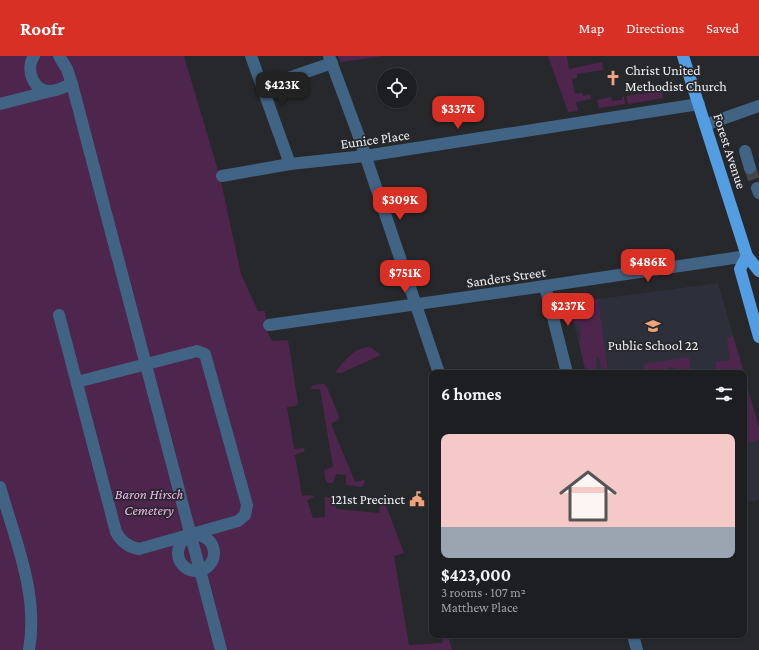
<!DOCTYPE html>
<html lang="en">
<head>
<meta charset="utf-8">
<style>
  :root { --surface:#1d1e21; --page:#2a2b2e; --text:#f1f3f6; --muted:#a0a2a5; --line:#3b3c3f; --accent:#d93025 }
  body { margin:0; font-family:"Crimson Pro",serif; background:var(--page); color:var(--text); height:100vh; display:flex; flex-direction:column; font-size:15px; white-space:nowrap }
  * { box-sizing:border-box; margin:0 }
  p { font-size:13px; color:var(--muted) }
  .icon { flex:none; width:22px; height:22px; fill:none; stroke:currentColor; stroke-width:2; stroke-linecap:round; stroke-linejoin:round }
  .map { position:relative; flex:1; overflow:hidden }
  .sheet { position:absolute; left:429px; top:314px; width:318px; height:268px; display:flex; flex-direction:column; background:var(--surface); border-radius:8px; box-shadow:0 1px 3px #0004,0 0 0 1px var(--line) }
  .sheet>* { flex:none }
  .buttons { position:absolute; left:377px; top:12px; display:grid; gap:8px }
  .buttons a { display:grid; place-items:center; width:40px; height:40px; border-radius:50%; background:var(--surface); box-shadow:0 1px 3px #0004,0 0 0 1px var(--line); font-size:20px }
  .price { position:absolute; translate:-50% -34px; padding:0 9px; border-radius:8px; background:var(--accent); color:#fff; font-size:13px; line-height:26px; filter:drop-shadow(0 1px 2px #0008) }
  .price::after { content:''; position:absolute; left:50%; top:24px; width:12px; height:9px; margin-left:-6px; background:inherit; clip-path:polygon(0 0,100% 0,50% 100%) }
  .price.on { background:#222; color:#fff }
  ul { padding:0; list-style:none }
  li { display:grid; align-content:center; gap:8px; height:212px; padding:0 12px }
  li+li { border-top:1px solid var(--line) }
  li span { display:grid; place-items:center; height:124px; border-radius:8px; color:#555 }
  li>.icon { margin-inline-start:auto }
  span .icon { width:72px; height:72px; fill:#fffc; stroke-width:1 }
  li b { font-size:17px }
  h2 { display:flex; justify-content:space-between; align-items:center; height:48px; padding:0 12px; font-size:17px }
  header { display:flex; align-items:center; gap:24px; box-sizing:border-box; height:56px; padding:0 20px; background:var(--accent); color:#fff }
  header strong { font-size:19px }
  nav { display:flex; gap:22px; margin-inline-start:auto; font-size:14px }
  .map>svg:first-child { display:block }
</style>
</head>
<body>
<header>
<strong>Roofr</strong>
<nav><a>Map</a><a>Directions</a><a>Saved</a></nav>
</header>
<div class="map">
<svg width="759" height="594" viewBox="0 0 759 594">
  <rect width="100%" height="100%" fill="#27282c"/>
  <g fill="#2d303a">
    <path d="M718 227 744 317H586L569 247Z"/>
    <path d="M744 319 759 372V444L744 447Z"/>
  </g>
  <g fill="#4e254d">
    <path d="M0 0H184L220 121 241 218 258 255H265L268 277 272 285 288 284 298 347 296 350 287 351 294 393 304 392 305 395 295 399 302 440 310 439 315 441 307 444 313 462 325 461V441C333 440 334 446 337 453L379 457 380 449 383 448 386 450 404 497 394 500 409 589 443 587 441 579H448L452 594H0Z"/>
    <path d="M338 0H384L341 6Z"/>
    <path d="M548 0H567L569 13 602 6 603 14 577 18V22L572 23 575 38 582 37 583 40 590 38 591 43 576 46 578 55 568 56Z"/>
    <path d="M662 35 663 42 628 48 626 40Z"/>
    <path d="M624 40 625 48 599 52 597 44 611 41 612 45 622 44V41Z"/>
    <path d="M598 243 608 317H605L604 311 601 312 599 301H596L597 312 594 313 595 317H586L579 286H581L579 267 574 268 569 247Z"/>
    <path d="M733 280 744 317H717L715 306 730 304 727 282Z"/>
    <path d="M370 291 381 299 341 317H336V315C346 304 354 291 370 291Z"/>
    <path d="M689 301 691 317H680L678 313C672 310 668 311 664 317H645L644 308Z"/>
    <path d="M744 319 759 372V384L744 387Z"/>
    <path d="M321 328H324L327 331 339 361 338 364 331 368 355 426 365 424 364 428 361 431 346 429V419L336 418 333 427H328L325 423 324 414 333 411 320 333H310L313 329Z"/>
  </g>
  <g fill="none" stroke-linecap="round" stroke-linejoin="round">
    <path stroke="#45464a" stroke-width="12" stroke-dasharray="12 6" stroke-linecap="butt" d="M750 112 757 132"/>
    <g stroke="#416485" stroke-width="12">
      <path d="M34 0C25 13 33 36 51 35 57 35 66 30 72 28"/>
      <path d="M59 0 67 13 72 28 221 594"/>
      <path d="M251 0 290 108"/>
      <path d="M329 0 358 78 439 317"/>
      <path d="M262 31 332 7"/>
      <path d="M0 48 51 35"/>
      <path d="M705 69 759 50"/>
      <path d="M745 95 750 112"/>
      <path d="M222 120 290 108 365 100 699 48"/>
      <path d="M757 132 759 137"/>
      <path d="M545 230 567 317"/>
      <path d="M59 259 116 476C121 486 128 491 139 493L238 465 245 459 247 449 205 298 197 295 77 326"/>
      <path d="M269 269 545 230 747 200"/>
      <path d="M0 431C15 484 39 538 29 594"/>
      <circle cx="196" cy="497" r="18"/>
      <path d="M633 579 637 594"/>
    </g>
    <g stroke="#539ee2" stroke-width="12">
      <path d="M683 0 747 200 759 215"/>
      <path d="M747 200 740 213 759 281"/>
    </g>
  </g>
  <defs>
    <g id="church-bare" transform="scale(1.2)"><path d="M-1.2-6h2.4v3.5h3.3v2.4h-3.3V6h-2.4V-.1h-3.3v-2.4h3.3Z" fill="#f0a27a" stroke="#27282c" stroke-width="2.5" paint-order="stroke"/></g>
    <g id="school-bare" transform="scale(1.2)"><path d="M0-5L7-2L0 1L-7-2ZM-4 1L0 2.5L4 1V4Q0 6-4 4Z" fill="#f0a27a" stroke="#27282c" stroke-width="2.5" paint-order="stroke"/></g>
    <g id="civic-bare" transform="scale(1.2)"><path d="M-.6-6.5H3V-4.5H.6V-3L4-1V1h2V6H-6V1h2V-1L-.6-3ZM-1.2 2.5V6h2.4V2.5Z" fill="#f0a27a" stroke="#27282c" stroke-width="2.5" paint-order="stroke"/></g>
  </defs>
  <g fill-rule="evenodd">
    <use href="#church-bare" x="613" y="22"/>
    <use href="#school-bare" x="653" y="270"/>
    <use href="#civic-bare" x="417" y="443"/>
  </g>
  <g text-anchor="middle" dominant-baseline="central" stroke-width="3.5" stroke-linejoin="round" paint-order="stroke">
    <g font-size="14" fill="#eff0f3" stroke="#27282c" text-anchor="start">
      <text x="625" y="14">Christ United<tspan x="625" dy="16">Methodist Church</tspan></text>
      <text x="653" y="289" text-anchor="middle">Public School 22</text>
      <text x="405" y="443" text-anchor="end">121st Precinct</text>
    </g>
    <g font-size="14" fill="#eff0f3" stroke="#27282c">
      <text transform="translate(375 83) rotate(-8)">Eunice Place</text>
      <text transform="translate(730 95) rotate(72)">Forest Avenue</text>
      <text transform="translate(506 221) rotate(-8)">Sanders Street</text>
    </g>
    <g font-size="14" font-style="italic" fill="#f7b1f4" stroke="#27282c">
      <text x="149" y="438">Baron Hirsch<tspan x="149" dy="16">Cemetery</tspan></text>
    </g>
  </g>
</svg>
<div class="buttons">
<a><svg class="icon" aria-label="locate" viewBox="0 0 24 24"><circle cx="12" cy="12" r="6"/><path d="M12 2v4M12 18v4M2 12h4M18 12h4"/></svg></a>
</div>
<b class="price on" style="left:282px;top:50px">$423K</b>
<b class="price" style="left:458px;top:74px">$337K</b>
<b class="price" style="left:400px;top:165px">$309K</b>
<b class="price" style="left:648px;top:227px">$486K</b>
<b class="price" style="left:405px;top:238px">$751K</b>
<b class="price" style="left:568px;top:271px">$237K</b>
<section class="sheet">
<h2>6 homes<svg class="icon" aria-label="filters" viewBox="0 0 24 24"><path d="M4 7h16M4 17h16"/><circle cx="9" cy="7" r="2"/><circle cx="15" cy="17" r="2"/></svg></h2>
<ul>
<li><span style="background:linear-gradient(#f6c9c9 75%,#9aa5b1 0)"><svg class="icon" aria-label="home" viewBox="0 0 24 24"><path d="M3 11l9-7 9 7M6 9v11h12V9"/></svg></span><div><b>$423,000</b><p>3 rooms · 107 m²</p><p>Matthew Place</p></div></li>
</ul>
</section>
</div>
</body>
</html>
